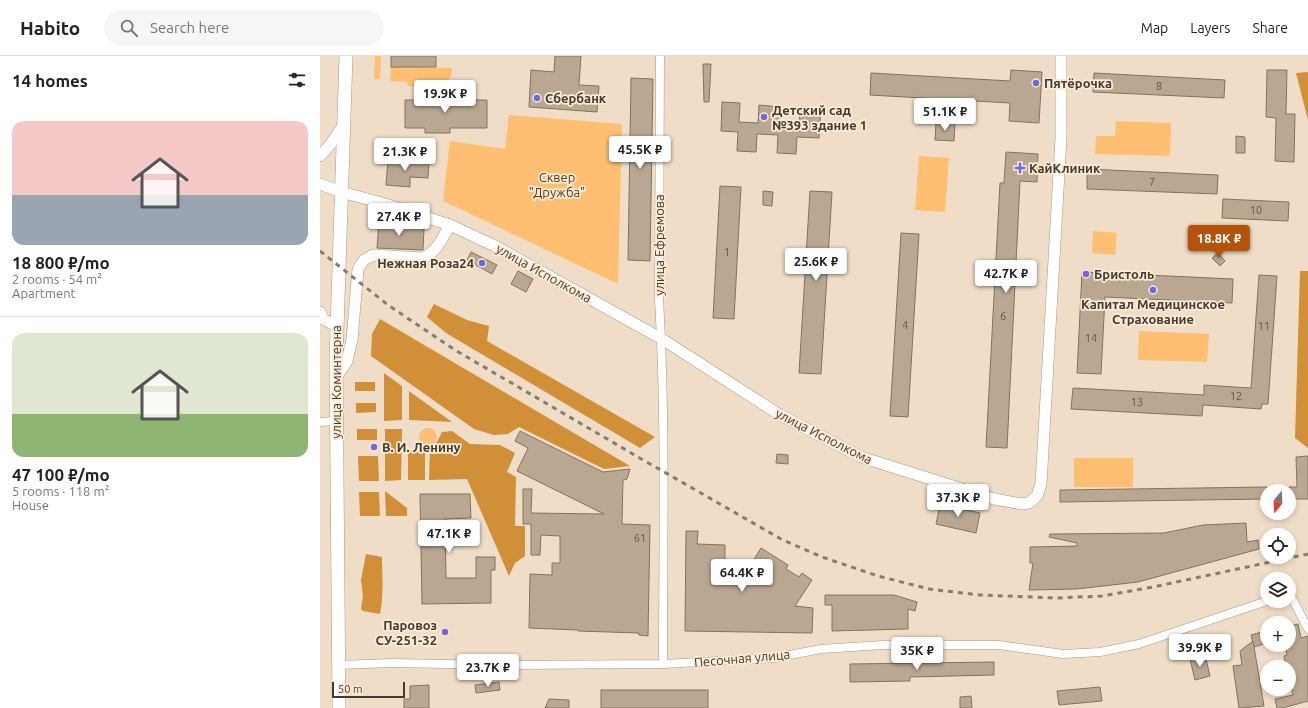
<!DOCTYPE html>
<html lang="en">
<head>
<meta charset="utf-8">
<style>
  :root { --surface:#fff; --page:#f6f6f6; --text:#222; --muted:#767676; --line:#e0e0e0; --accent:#b45309 }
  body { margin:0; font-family:Ubuntu,sans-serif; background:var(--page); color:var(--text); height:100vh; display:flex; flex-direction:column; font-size:15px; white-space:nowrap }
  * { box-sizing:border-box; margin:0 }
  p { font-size:13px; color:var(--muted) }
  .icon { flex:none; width:22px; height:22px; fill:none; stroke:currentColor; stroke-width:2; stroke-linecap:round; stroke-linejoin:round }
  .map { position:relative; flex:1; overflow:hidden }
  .panel { display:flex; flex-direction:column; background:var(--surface); width:320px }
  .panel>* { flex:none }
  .needle { width:26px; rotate:198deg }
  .fabs { position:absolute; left:940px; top:428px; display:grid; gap:8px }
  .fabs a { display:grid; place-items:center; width:36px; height:36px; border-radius:50%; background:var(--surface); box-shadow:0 2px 6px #0003; font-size:20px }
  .scale { position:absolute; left:12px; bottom:10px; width:73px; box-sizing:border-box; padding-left:4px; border:2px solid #423b32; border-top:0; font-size:11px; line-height:14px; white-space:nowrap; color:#423b32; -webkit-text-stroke:3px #fdead4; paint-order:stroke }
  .price { position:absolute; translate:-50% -34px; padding:0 9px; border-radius:4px; background:#fff; color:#222; font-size:13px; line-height:26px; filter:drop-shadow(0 1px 2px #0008) }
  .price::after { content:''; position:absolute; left:50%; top:24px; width:12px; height:9px; margin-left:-6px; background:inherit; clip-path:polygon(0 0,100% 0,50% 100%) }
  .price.on { background:var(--accent); color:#fff }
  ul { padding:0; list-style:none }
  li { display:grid; align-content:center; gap:8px; height:212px; padding:0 12px }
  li+li { border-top:1px solid var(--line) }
  li span { display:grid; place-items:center; height:124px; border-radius:12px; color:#555 }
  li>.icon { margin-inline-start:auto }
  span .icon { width:72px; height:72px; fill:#fffc; stroke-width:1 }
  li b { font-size:17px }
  h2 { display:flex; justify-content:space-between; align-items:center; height:48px; padding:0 12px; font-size:17px }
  header { display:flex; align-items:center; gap:24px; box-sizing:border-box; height:56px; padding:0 20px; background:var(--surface); border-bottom:1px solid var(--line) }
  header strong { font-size:19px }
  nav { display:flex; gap:22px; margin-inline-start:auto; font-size:14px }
  .search { width:280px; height:36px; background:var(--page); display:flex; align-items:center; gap:10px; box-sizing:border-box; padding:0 14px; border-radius:22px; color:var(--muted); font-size:15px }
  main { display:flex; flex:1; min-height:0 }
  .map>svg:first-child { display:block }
</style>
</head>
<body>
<header>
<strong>Habito</strong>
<div class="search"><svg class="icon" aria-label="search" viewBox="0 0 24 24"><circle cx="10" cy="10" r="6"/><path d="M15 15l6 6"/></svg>Search here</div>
<nav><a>Map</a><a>Layers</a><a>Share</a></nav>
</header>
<main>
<section class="panel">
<h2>14 homes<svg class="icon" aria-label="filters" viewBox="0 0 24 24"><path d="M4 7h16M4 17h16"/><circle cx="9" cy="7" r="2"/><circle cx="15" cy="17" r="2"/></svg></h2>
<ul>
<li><span style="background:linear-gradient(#f6c9c9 60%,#9aa5b1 0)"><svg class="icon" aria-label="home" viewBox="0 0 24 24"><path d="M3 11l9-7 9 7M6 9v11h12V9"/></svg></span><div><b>18 800 ₽/mo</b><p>2 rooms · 54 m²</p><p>Apartment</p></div></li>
<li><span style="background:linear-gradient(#dfe7d0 65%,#8fb573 0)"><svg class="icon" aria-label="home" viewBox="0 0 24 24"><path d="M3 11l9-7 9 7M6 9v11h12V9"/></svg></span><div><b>47 100 ₽/mo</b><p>5 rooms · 118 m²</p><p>House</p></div></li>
</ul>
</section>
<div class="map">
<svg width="988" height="652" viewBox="0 0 988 652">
  <rect width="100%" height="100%" fill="#f0ddc7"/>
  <g fill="#febf72">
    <path d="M55 0H61L60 23H54Z"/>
    <path d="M71 11 132 12 131 21 120 32 88 30 87 26 70 25Z"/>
    <path d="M189 59 302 68 298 228 123 145 130 85 185 93Z"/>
    <path d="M796 65 851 67 850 100 775 98 776 80H795Z"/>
    <path d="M599 100 629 102 625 156 595 154Z"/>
    <path d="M773 175 797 177 795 199 772 197Z"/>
    <path d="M819 275 889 278 887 306 818 304Z"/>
    <circle cx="108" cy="381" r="9"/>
    <rect x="754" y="402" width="59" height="29"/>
  </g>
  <g fill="#d19037">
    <path d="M988 16V64L976 17Z"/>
    <path d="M980 215H988V392L975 382Z"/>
    <path d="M114 248 147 264 169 270 167 285 335 381 320 392 126 277 107 261Z"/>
    <path d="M60 263 310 410 284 413 199 371 188 378 174 379 154 373 51 300 52 278Z"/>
    <path d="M64 317 82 330V364L64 365Z"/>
    <rect x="35" y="326" width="20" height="9"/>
    <path d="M89 335 132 366 89 364Z"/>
    <path d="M36 347H56V356L36 357Z"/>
    <rect x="37" y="373" width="20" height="11"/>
    <path d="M65 373H82L81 424 65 425Z"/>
    <path d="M132 375 150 388 180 389 195 397 187 416 196 421 195 470H205V500L195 507 189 520 147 423 109 424 110 391 117 386 122 376Z"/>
    <rect x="88" y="394" width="17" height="30"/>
    <path d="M38 400H58L59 425H39Z"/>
    <path d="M65 435 87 452V460H66Z"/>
    <path d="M39 436H59L60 460H40Z"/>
    <path d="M46 498 62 501C62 520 64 539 60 558L43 555 41 553 43 540 41 524Z"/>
  </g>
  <g fill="#b9a792" stroke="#83725e">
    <rect x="71" y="0" width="45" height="11"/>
    <path d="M235 0H261L259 29 279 30 277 56 209 51 211 14 234 16Z"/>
    <path d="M383 8H391L389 46H384Z"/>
    <path d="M691 14 722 16 719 67 689 65 690 47 550 39 551 17 690 25Z"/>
    <path d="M947 14H967L966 58H975L974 106 955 105 956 62 946 61Z"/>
    <path d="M774 17 905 24 904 42 773 36Z"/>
    <path d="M311 22 333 23 330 205 308 204Z"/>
    <path d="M105 37H130V44H167V72H130V77H105V72H85V44H105Z"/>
    <path d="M402 46 420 47 419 66 438 67 439 49 460 51 459 68 479 69 480 51 501 52 499 82 477 81 476 98 457 97 458 79 437 78 436 96 417 95 418 76 401 75Z"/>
    <path d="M616 66 635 67 634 85 615 84Z"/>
    <path d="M916 80 925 81V97H916Z"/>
    <path d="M686 96 718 98 717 126 700 125 687 392 666 391 680 127H684Z"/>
    <path d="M68 103 109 106 108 122 90 121V131L66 129Z"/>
    <path d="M767 113 898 119 897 138 767 133Z"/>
    <path d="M400 130 421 131 414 263 393 262Z"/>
    <path d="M443 135 453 136 452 150 443 149Z"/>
    <path d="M490 135 512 136 501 318 479 317Z"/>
    <path d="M903 143 969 146 968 165 902 162Z"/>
    <path d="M59 165 78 166V170L104 173 103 194 57 192Z"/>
    <path d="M581 177 599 178 588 361 570 360Z"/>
    <path d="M151 196 177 209 172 218 147 204Z"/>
    <path d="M898 197 905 205 900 210 892 202Z"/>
    <path d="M198 215 213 223 206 236 191 228Z"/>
    <path d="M762 216 913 223 912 247 785 241 781 318 757 317Z"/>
    <path d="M939 219 957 220 948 348H942L941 353 883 349 882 360 751 353 753 332 884 339V329L931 332Z"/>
    <path d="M200 375 283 416 310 413 307 423 303 424 302 468 330 469 328 580 319 579V577L258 575V574L209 572 210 518 232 519V507H240V480L221 479 220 499H211V468H203V433H212L211 457 284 458 197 415 208 392 195 385Z"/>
    <path d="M457 398 468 399V408L456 407Z"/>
    <path d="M988 400V443H969V431H977L976 401Z"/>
    <path d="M947 431V443L740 446V434Z"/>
    <path d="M100 438H150L151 462 125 463 126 522H156V501H175V514H171V547L102 548Z"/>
    <path d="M620 448 660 457 656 477 616 468Z"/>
    <path d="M926 467 927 486 938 484 939 493 818 526 757 533 709 534 713 507H710V491L757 490V487L729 481 730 478 844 477 883 469Z"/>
    <path d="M366 475H378L377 488 405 489V504L433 505 441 492 468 509 466 513 479 521 482 517 492 524 475 550 493 552 492 577 365 575Z"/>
    <path d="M505 539H574L597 546 595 555 588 553V573L512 575V549H505Z"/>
    <path d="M978 568 981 582 988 580V645L963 652H957L955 643 973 639 969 622V611H966L964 600 967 599 965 589H969V570Z"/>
    <path d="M945 575 947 587 934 591 931 579Z"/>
    <path d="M933 585 944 650 919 652 913 610 922 609 920 595Z"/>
    <path d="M885 599 890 620 875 624 870 603Z"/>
    <path d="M674 606V619L590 621V625L530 626V608Z"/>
    <path d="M179 626 180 634 156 637 155 629Z"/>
    <path d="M109 629V652H84V643H90V630Z"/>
    <path d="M780 631 782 645 739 649 737 635Z"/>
    <rect x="281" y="634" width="107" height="18"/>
    <path d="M651 640 652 652H640V641Z"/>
    <path d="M229 643 249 644V652H225Z"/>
  </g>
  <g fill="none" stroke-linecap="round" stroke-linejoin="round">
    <g stroke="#ab9984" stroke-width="9">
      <g id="street">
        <path d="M0 366 15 365"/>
        <path d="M969 541 971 540 988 573"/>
        <path d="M343 608 454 602 501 593 563 589H679L743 598 780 596 819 588 947 545"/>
        <path d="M18 609 72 607 181 609 343 608C343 486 346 365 339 243L340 0"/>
      </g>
    </g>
    <g stroke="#ab9984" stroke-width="12">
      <g id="secondary">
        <path d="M0 100 10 89 24 68"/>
        <path d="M0 128 21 136 62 147 130 169 177 191 342 283 460 359 541 401 674 443 702 448 709 447 717 440 721 428 741 82V0"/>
        <path d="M0 256 3 263 16 270"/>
        <path d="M16 322 27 305 32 284 38 213 44 204 53 199 102 202C117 197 122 182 130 169"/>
      </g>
    </g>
    <g stroke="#ab9984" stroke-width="14">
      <path id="primary" d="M19 652 16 303 26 0"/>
    </g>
    <use href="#street" stroke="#fff" stroke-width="8"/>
    <use href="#secondary" stroke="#fff" stroke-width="11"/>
    <use href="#primary" stroke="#fff" stroke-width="13"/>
    <path stroke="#887c6e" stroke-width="3" stroke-dasharray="5 5" stroke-linecap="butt" d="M0 195 68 249 135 294 318 401 461 483 502 501 558 520 609 533 660 539 737 542 782 540 833 531 988 498"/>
  </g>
  <g fill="#6d68e2" stroke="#fdead4" stroke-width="1.5">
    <circle cx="716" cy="27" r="4"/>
    <circle cx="217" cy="42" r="4"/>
    <circle cx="444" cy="61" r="4"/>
    <path d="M698 106h4v4h4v4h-4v4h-4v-4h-4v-4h4z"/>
    <circle cx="162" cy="207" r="4"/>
    <circle cx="766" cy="218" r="4"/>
    <circle cx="833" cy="234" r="4"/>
    <circle cx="54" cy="391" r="4"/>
    <circle cx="125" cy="576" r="4"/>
  </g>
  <g text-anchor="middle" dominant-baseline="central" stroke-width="3.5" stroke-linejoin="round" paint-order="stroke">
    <g font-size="11" fill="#60564a">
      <text x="839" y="30">8</text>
      <text x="832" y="126">7</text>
      <text x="936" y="154">10</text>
      <text x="407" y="196">1</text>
      <text x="683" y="260">6</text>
      <text x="585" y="269">4</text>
      <text x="944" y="270">11</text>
      <text x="771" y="282">14</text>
      <text x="916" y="340">12</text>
      <text x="817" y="346">13</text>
      <text x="320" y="482">61</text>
    </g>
    <g font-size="13" font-weight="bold" fill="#423b32" stroke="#fdead4" text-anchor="start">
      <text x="724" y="27">Пятёрочка</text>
      <text x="225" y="42">Сбербанк</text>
      <text x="452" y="54">Детский сад<tspan x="452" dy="15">№393 здание 1</tspan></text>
      <text x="709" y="112">КайКлиник</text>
      <text x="154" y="207" text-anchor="end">Нежная Роза24</text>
      <text x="774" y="218">Бристоль</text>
      <text x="833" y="248" text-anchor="middle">Капитал Медицинское<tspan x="833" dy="15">Страхование</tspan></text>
      <text x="62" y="391">В. И. Ленину</text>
      <text x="117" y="569" text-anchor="end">Паровоз<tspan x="117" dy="15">СУ-251-32</tspan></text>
    </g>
    <g font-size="13" fill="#573c18" stroke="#fdead4">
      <text x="237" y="121">Сквер<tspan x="237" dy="15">"Дружба"</tspan></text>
    </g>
    <g font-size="13" fill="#423b32" stroke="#fdead4">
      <text transform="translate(339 189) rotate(-90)">улица Ефремова</text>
      <text transform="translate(224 217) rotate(29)">улица Исполкома</text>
      <text transform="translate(16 326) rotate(-90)">улица Коминтерна</text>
      <text transform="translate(504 380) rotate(27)">улица Исполкома</text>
      <text transform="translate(422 602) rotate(-5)">Песочная улица</text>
    </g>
  </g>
</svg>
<div class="fabs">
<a><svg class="needle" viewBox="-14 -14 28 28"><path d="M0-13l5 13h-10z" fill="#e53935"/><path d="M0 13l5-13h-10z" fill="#767676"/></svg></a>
<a><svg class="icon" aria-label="locate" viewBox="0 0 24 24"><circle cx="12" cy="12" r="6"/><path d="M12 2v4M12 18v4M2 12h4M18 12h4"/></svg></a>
<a><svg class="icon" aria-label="layers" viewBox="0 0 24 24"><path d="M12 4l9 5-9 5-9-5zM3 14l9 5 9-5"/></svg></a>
<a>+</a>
<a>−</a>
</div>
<div class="scale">50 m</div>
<b class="price" style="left:125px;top:58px">19.9K ₽</b>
<b class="price" style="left:625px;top:76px">51.1K ₽</b>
<b class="price" style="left:320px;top:114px">45.5K ₽</b>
<b class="price" style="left:85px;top:116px">21.3K ₽</b>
<b class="price" style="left:79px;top:181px">27.4K ₽</b>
<b class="price on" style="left:899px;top:203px">18.8K ₽</b>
<b class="price" style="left:496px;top:226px">25.6K ₽</b>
<b class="price" style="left:686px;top:238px">42.7K ₽</b>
<b class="price" style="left:638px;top:462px">37.3K ₽</b>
<b class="price" style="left:129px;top:498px">47.1K ₽</b>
<b class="price" style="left:422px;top:537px">64.4K ₽</b>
<b class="price" style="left:880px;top:612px">39.9K ₽</b>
<b class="price" style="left:597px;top:615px">35K ₽</b>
<b class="price" style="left:168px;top:632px">23.7K ₽</b>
</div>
</main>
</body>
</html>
